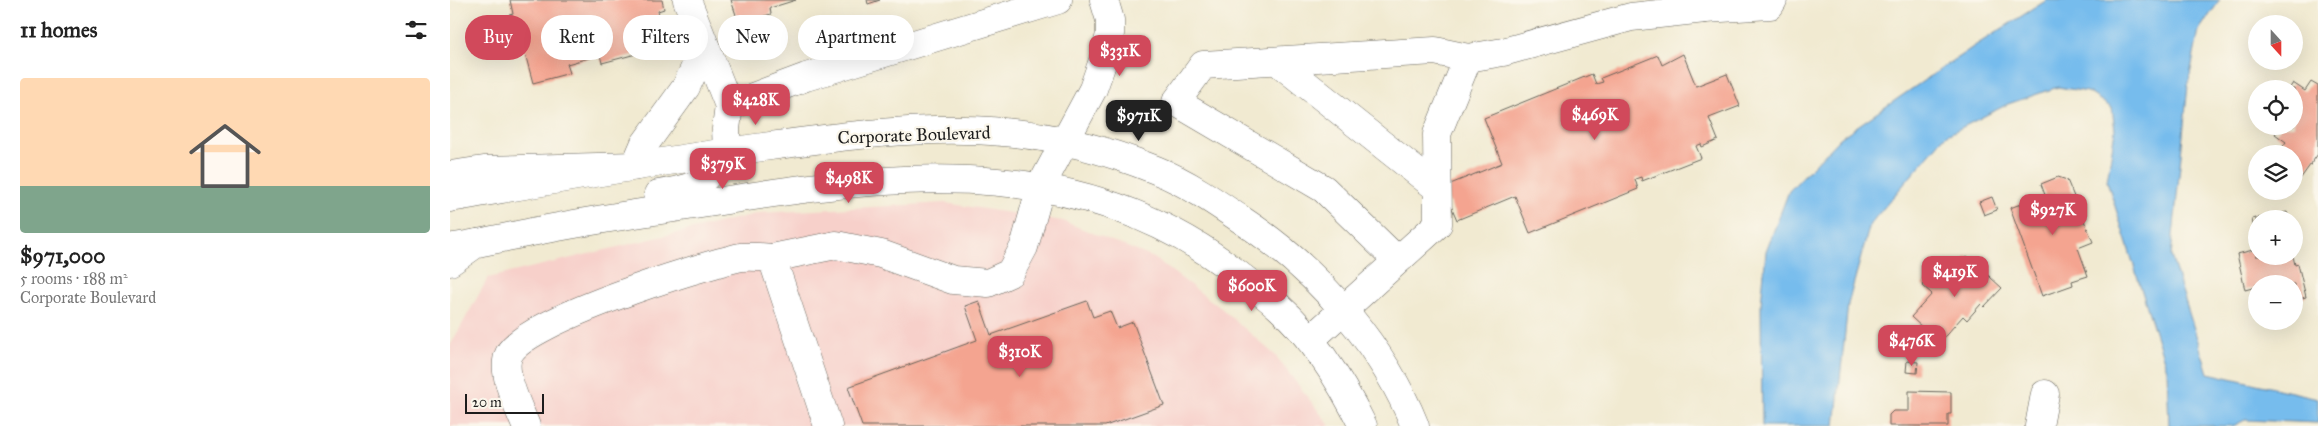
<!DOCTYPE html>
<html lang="en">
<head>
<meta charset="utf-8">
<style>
  :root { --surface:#fff; --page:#f6f6f6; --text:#222; --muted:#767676; --line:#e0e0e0; --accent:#d1495b }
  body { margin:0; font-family:"IM FELL Great Primer",serif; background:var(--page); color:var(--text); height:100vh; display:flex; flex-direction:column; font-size:19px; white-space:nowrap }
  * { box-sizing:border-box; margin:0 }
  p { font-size:16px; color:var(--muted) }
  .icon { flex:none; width:28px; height:28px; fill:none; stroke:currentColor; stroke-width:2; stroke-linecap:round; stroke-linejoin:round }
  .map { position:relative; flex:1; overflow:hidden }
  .details { display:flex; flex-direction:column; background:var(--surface); width:450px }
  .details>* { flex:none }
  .guide { position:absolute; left:15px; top:15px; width:475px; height:45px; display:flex; gap:10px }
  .needle { width:32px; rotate:159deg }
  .controls { position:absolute; left:1798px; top:15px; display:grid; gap:10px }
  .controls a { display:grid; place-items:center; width:55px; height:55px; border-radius:50%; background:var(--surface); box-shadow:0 5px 20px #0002; font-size:25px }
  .scale { position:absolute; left:15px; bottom:12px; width:79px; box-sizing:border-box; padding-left:5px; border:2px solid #1c1c1c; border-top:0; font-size:14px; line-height:18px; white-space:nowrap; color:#1c1c1c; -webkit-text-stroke:4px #fbf7ec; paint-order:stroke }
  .price { position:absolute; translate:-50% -42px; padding:0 11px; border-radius:10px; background:var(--accent); color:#fff; font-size:16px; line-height:32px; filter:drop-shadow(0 1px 2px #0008) }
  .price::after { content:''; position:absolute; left:50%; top:30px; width:15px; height:11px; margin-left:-8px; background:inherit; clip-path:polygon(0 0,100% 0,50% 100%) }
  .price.on { background:#222; color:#fff }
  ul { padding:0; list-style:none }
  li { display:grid; align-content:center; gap:10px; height:265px; padding:0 20px }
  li+li { border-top:1px solid var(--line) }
  li span { display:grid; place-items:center; height:155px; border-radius:5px; color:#555 }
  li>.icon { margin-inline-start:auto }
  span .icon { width:90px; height:90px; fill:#fffc; stroke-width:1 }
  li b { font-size:21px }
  h2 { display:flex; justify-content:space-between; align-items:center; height:60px; padding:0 20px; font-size:21px }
  .pill { padding:0 18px; border-radius:22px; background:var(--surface); box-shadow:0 5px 20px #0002; font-size:18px; line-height:45px }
  .pill.on { background:var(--accent); color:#fff }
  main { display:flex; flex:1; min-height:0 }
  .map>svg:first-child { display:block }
</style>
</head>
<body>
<main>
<section class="details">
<h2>11 homes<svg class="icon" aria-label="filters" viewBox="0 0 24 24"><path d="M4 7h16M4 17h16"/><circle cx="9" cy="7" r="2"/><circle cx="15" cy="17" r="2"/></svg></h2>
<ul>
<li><span style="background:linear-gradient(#ffd9b3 70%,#7fa58c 0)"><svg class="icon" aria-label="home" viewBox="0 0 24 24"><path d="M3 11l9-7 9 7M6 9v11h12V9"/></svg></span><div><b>$971,000</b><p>5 rooms · 188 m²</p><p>Corporate Boulevard</p></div></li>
</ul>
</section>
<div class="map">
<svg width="1868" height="426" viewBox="0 0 1868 426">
  <rect width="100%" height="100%" fill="#fbf7ec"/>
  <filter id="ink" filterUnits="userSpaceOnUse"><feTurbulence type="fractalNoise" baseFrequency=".02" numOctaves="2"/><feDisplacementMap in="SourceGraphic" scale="10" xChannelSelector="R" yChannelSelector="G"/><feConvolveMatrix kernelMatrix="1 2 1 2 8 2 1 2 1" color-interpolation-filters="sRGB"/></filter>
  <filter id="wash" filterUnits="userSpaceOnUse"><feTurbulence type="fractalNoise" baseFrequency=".0096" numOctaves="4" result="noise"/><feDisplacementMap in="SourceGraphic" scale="20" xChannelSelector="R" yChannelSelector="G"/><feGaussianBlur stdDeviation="1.12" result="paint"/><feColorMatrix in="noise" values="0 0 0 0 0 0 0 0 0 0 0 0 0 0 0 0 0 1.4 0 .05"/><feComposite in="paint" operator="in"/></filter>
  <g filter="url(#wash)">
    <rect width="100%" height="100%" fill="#f1ead1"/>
    <path fill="#f7d0ca" d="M495 203 613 221 704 258 771 308 825 355 880 426H0V346L38 278 310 213Z"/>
    <path fill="#76bced" stroke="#496c84" d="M1597 0H1770L1749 30 1738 85 1721 256 1758 373 1868 398V423L1795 420 1783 426H1719L1717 370 1657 181 1665 130 1662 108 1638 92 1608 87 1558 104 1495 136 1420 224 1398 304 1385 426H1312L1311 304 1316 251 1339 191 1390 138 1526 45Z"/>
    <g id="blocks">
      <g fill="#f4a490">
        <path d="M60 0H212L214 9 208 11 213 30 201 32 204 40 183 46 186 54 152 63 150 55 117 64 120 73 83 83 73 46 64 49 55 16 63 14Z"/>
        <path d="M281 0H346L320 8 321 14 289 24Z"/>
        <path d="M417 0H430L418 4Z"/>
        <path d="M1233 54 1246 86 1277 74 1290 106 1259 118 1268 140 1252 147 1251 144 1246 146 1251 158 1192 181 1191 177 1185 179 1188 189 1080 233 1065 196 1007 220 993 187 1052 163 1034 118 1142 74 1146 84 1153 82 1151 78 1208 55 1212 65Z"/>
        <path d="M1861 82 1868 86V154L1848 182 1844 179V154H1827L1836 142 1825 134 1831 126H1844V108L1846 104 1844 102V89H1839L1843 83 1855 91Z"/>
        <path d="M1608 177 1617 180 1643 242 1628 248 1638 276 1622 281 1623 285 1592 296 1560 208 1595 195 1591 184Z"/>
        <path d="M1542 197 1547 210 1534 215 1529 202Z"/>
        <path d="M1837 212 1839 219H1808V218Z"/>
        <path d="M1806 218V235L1805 236 1802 219Z"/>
        <path d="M1802 243H1806V256H1843L1845 265 1848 264 1856 297 1844 300V284H1806V287L1795 290 1787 254 1803 250Z"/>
        <path d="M1517 256 1552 288 1534 307 1531 304 1517 320 1513 316 1489 343 1461 317 1482 294 1472 285 1482 275 1485 278 1492 270 1498 276Z"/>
        <path d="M529 301 541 335 637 301 643 317 660 311 667 328 683 322 714 405 655 426H412L398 387 527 340 515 306Z"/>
        <path d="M1457 361 1468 362 1467 373 1456 372Z"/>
        <path d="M1459 391 1501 392V414H1498V426H1439V415L1443 411H1459Z"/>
      </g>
    </g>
  </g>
  <g filter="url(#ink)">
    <use href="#blocks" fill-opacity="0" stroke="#67645b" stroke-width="1"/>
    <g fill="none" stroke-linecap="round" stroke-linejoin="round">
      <g stroke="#67645b" stroke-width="29">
        <g id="minor">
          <path d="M1255 9 1320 5 1323 0"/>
          <path d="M827 61 987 188"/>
          <path d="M279 106 356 77 608 0"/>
          <path d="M185 166 194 145 236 87 255 46"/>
          <path d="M208 194C250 187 250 185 277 152L276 129 279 106 237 0"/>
          <path d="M0 198C104 180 208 161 313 147 392 136 473 125 553 132 604 136 659 151 706 170 741 184 774 208 805 229 873 277 934 348 965 426"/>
          <path d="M3 247C39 242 73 233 108 227 166 216 225 208 284 199 462 171 639 156 789 275 802 285 816 295 829 307 865 339 892 383 913 426"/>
          <path d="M322 258 386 245 431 254 503 280 538 283 560 273 574 247 591 186 643 89 655 55 660 34V20L654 0"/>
          <path d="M947 260 874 189 726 102 753 65 985 51 1018 58"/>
          <path d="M860 340 988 224 987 134 1018 58 1053 52 1181 17 1255 9 1270 0"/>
          <path d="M76 426C69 408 50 372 59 354 76 320 250 266 291 257 301 256 312 257 322 258L378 426"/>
          <path d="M1589 426 1595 394"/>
        </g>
      </g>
      <g stroke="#67645b" stroke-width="29">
        <g id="major">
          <path d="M0 175 34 170 185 166"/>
          <path d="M0 262 27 243"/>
        </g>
      </g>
      <use href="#minor" stroke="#fff" stroke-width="28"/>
      <use href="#major" stroke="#fff" stroke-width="28"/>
    </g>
  </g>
  <g text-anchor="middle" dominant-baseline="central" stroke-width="4.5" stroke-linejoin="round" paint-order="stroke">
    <g font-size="18" fill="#1c1c1c" stroke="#fbf7ec">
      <text transform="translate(464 135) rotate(-2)">Corporate Boulevard</text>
    </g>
  </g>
</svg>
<div class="controls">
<a><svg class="needle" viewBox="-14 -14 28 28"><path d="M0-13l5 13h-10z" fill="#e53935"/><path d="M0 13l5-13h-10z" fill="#767676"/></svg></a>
<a><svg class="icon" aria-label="locate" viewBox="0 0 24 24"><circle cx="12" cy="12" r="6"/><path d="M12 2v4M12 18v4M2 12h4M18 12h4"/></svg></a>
<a><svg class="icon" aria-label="layers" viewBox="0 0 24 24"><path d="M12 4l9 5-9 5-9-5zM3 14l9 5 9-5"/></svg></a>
<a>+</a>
<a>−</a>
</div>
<div class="scale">20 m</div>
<b class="price" style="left:670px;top:77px">$331K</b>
<b class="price" style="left:306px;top:126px">$428K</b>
<b class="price" style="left:1145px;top:141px">$469K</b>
<b class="price on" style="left:689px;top:142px">$971K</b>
<b class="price" style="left:273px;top:190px">$379K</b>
<b class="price" style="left:399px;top:204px">$498K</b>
<b class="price" style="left:1603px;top:236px">$927K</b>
<b class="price" style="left:1505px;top:298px">$419K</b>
<b class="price" style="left:802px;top:312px">$600K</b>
<b class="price" style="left:1462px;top:367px">$476K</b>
<b class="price" style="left:570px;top:378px">$310K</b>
<div class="guide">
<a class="pill on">Buy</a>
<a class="pill">Rent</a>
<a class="pill">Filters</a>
<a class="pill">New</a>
<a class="pill">Apartment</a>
</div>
</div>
</main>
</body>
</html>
